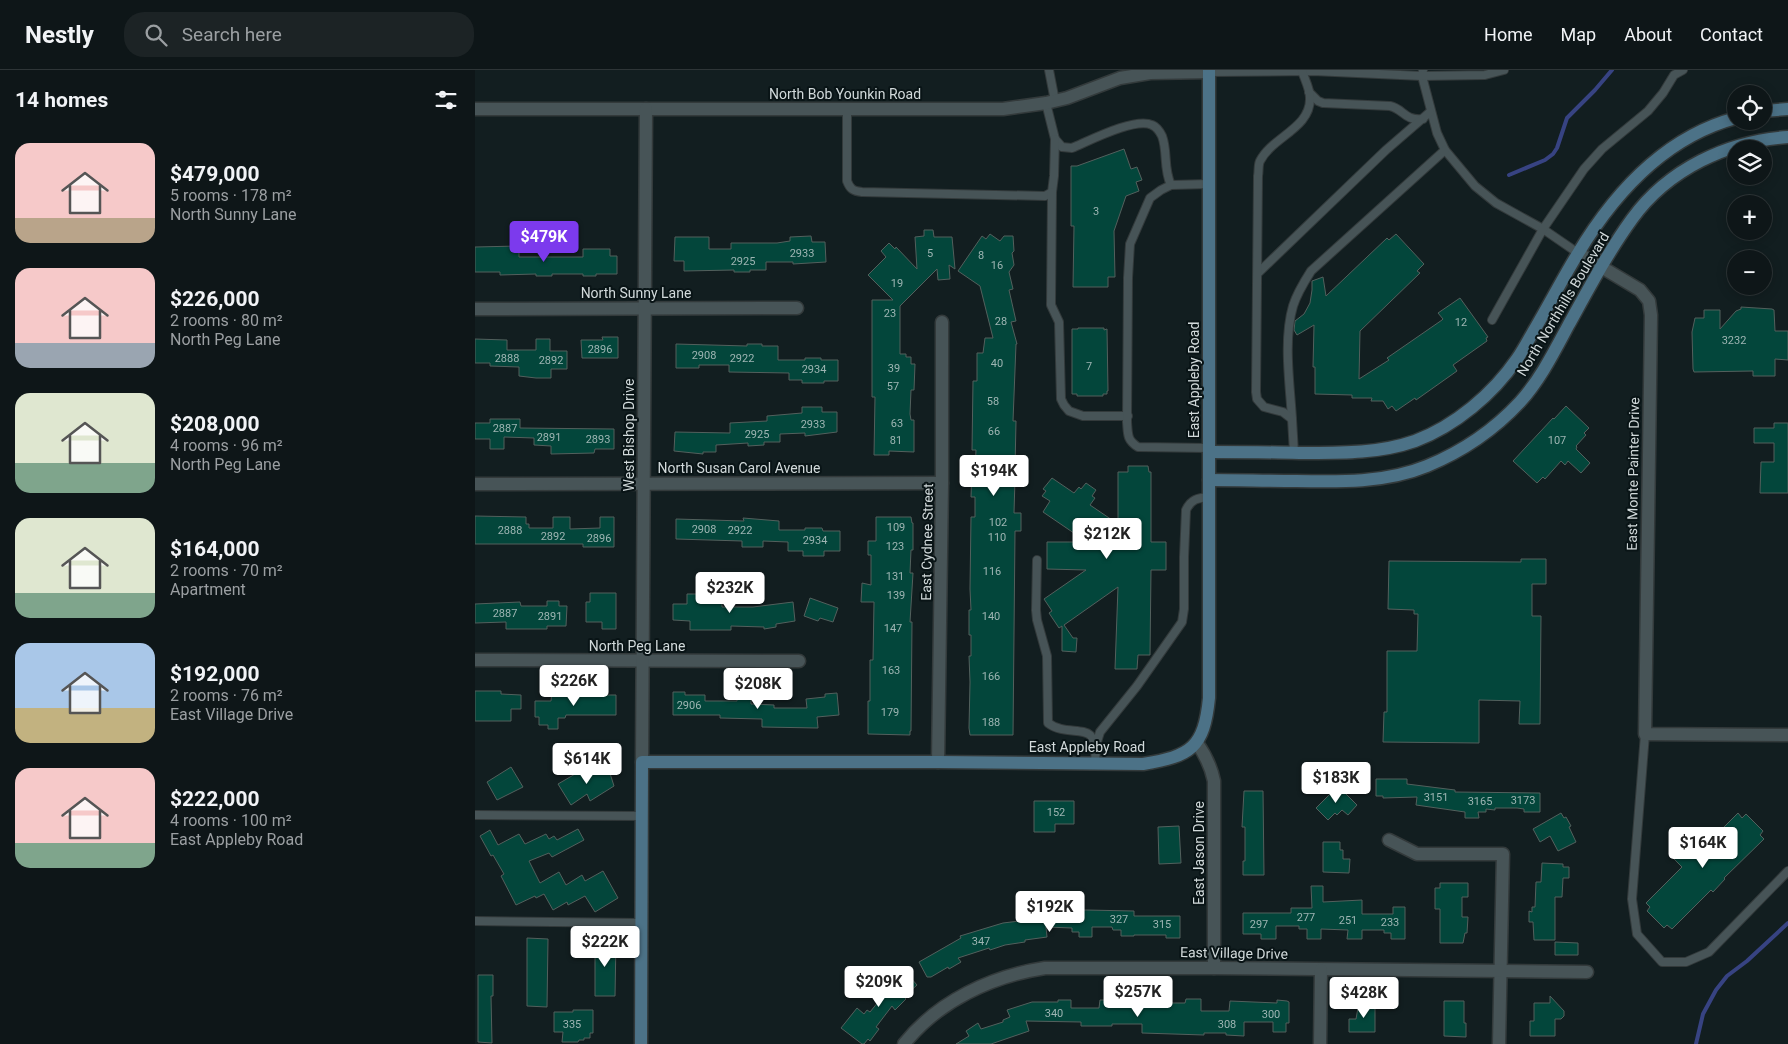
<!DOCTYPE html>
<html lang="en">
<head>
<meta charset="utf-8">
<style>
  :root { --surface:#0e1618; --page:#1c2325; --text:#f1f3f6; --muted:#9b9fa2; --line:#2e3537; --accent:#7c3aed }
  body { margin:0; font-family:Roboto,sans-serif; background:var(--page); color:var(--text); height:100vh; display:flex; flex-direction:column; font-size:19px; white-space:nowrap }
  * { box-sizing:border-box; margin:0 }
  p { font-size:16px; color:var(--muted) }
  .icon { flex:none; width:28px; height:28px; fill:none; stroke:currentColor; stroke-width:2; stroke-linecap:round; stroke-linejoin:round }
  .map { position:relative; flex:1; overflow:hidden }
  .side { display:flex; flex-direction:column; background:var(--surface); width:475px }
  .side>* { flex:none }
  .controls { position:absolute; left:1252px; top:15px; display:grid; gap:10px }
  .controls a { display:grid; place-items:center; width:45px; height:45px; border-radius:50%; background:var(--surface); box-shadow:0 2px 12px #0003,0 0 0 1px var(--line); font-size:25px }
  .price { position:absolute; translate:-50% -42px; padding:0 11px; border-radius:5px; background:#fff; color:#222; font-size:16px; line-height:32px; filter:drop-shadow(0 1px 2px #0008) }
  .price::after { content:''; position:absolute; left:50%; top:30px; width:15px; height:11px; margin-left:-8px; background:inherit; clip-path:polygon(0 0,100% 0,50% 100%) }
  .price.current { background:var(--accent); color:#fff }
  ul { padding:0; list-style:none }
  li { display:flex; align-items:center; gap:15px; height:125px; padding:0 15px }
  li span { display:grid; place-items:center; flex:none; width:140px; height:100px; border-radius:15px; color:#555 }
  li>.icon { margin-inline-start:auto }
  span .icon { width:60px; height:60px; fill:#fffc; stroke-width:1 }
  li b { font-size:21px }
  h2 { display:flex; justify-content:space-between; align-items:center; height:60px; padding:0 15px; font-size:21px }
  header { display:flex; align-items:center; gap:30px; box-sizing:border-box; height:70px; padding:0 25px; background:var(--surface); border-bottom:1px solid var(--line) }
  header strong { font-size:24px }
  nav { display:flex; gap:28px; margin-inline-start:auto; font-size:18px }
  .search { width:350px; height:45px; background:var(--page); display:flex; align-items:center; gap:12px; box-sizing:border-box; padding:0 18px; border-radius:20px; color:var(--muted); font-size:19px }
  main { display:flex; flex:1; min-height:0 }
  .map>svg:first-child { display:block }
</style>
</head>
<body>
<header>
<strong>Nestly</strong>
<div class="search"><svg class="icon" aria-label="search" viewBox="0 0 24 24"><circle cx="10" cy="10" r="6"/><path d="M15 15l6 6"/></svg>Search here</div>
<nav><a>Home</a><a>Map</a><a>About</a><a>Contact</a></nav>
</header>
<main>
<section class="side">
<h2>14 homes<svg class="icon" aria-label="filters" viewBox="0 0 24 24"><path d="M4 7h16M4 17h16"/><circle cx="9" cy="7" r="2"/><circle cx="15" cy="17" r="2"/></svg></h2>
<ul>
<li><span style="background:linear-gradient(#f6c9c9 75%,#b9a48a 0)"><svg class="icon" aria-label="home" viewBox="0 0 24 24"><path d="M3 11l9-7 9 7M6 9v11h12V9"/></svg></span><div><b>$479,000</b><p>5 rooms · 178 m²</p><p>North Sunny Lane</p></div></li>
<li><span style="background:linear-gradient(#f6c9c9 75%,#9aa5b1 0)"><svg class="icon" aria-label="home" viewBox="0 0 24 24"><path d="M3 11l9-7 9 7M6 9v11h12V9"/></svg></span><div><b>$226,000</b><p>2 rooms · 80 m²</p><p>North Peg Lane</p></div></li>
<li><span style="background:linear-gradient(#dfe7d0 70%,#7fa58c 0)"><svg class="icon" aria-label="home" viewBox="0 0 24 24"><path d="M3 11l9-7 9 7M6 9v11h12V9"/></svg></span><div><b>$208,000</b><p>4 rooms · 96 m²</p><p>North Peg Lane</p></div></li>
<li><span style="background:linear-gradient(#dfe7d0 75%,#7fa58c 0)"><svg class="icon" aria-label="home" viewBox="0 0 24 24"><path d="M3 11l9-7 9 7M6 9v11h12V9"/></svg></span><div><b>$164,000</b><p>2 rooms · 70 m²</p><p>Apartment</p></div></li>
<li><span style="background:linear-gradient(#a9c7e8 65%,#c2b280 0)"><svg class="icon" aria-label="home" viewBox="0 0 24 24"><path d="M3 11l9-7 9 7M6 9v11h12V9"/></svg></span><div><b>$192,000</b><p>2 rooms · 76 m²</p><p>East Village Drive</p></div></li>
<li><span style="background:linear-gradient(#f6c9c9 75%,#7fa58c 0)"><svg class="icon" aria-label="home" viewBox="0 0 24 24"><path d="M3 11l9-7 9 7M6 9v11h12V9"/></svg></span><div><b>$222,000</b><p>4 rooms · 100 m²</p><p>East Appleby Road</p></div></li>
</ul>
</section>
<div class="map">
<svg width="1313" height="974" viewBox="0 0 1313 974">
  <rect width="100%" height="100%" fill="#121e20"/>
  <g fill="none" stroke-linecap="round" stroke-linejoin="round">
    <g stroke="#374382" stroke-width="4">
      <path d="M1034 105 1070 90 1078 84 1082 78 1092 48 1120 20 1137 0"/>
      <path d="M1221 974 1228 944 1241 920 1252 906 1272 891 1313 853"/>
    </g>
  </g>
  <g fill="#03463b" stroke="#53605d">
    <path d="M649 79 656 99 662 97 667 110 661 112 664 121 651 126 639 161 640 207H633V217H598L599 156H596V96H602Z"/>
    <path d="M449 160H458L459 167H477L480 199 474 195 475 209 463 210 462 199 425 236V284H431V287H436V294H440L439 320H436L435 344 436 350H439V382L414 381V385H399L400 327H397V230H418L393 205 411 187 406 181 414 173 420 179 421 177 442 199 440 167 449 166Z"/>
    <path d="M515 164 525 171 529 166H538L539 181 537 183 539 195 534 202 538 219 534 220 541 251 536 252 542 274H541L538 351H541L540 398H547V410L540 409 539 443H546V461H540L538 665H495L494 658 495 612 494 586H496V565H494V540H496L495 519 496 447H500V427H496L497 401H500L501 380H497L498 311H502V283H508L510 268H518L505 216 483 201 507 166 511 169Z"/>
    <path d="M921 164 949 194 942 201 945 203 885 261 884 309 914 290 912 288 967 250 968 249 963 243 985 228 1013 267 1011 268 1012 271 978 295 982 301 941 330 940 328 921 341 917 336 913 339 908 331H896L897 328H877V325L840 324V297H838L839 255 822 265 819 260 820 251 829 244 835 233 837 220V211L848 207 851 226 912 168 914 170Z"/>
    <path d="M336 166 337 172H350L351 192 318 194V192H291V200H275V202H259V200L209 201V191H199L200 167H234V179H256V173H302L315 171V167Z"/>
    <path d="M44 176V187H108V179H135V186H142V204H121V206H108V204H77V206H61V204L25 205V202H0V177Z"/>
    <path d="M1266 237 1297 239 1299 240 1300 261H1313V290L1300 289V306H1278V301L1219 302 1218 299 1217 262 1220 248H1229V240H1245V259L1261 241 1266 239Z"/>
    <path d="M603 258H629V260L632 259 633 321H632V324H628V326H602V324H597V259H603Z"/>
    <path d="M127 267H143V288H107L106 270H128Z"/>
    <path d="M0 269 32 270V280H61V269H75V281H92V299H76V308H61L44 306V297L15 296V293H0Z"/>
    <path d="M201 274 272 276V274H287V276H303V290H330V288H346V290H363V311H349V313H327V310H314V303L254 302V295H224V298H201Z"/>
    <path d="M1091 336 1114 358 1109 363 1111 365 1101 376 1102 377 1101 379 1115 393 1106 403 1093 391 1090 395 1086 391 1070 409 1068 407 1062 413 1038 391 1078 348 1079 349Z"/>
    <path d="M327 337H347V342H362V362L330 366V363L305 364V372H289V375L273 376V373L241 375V382H228V384L199 381 200 362 255 363V353L292 351V346L327 343Z"/>
    <path d="M15 349H45V358L139 359V379H120L119 383 76 384V376L59 375V368L29 367V379H15V369H0V353H15Z"/>
    <path d="M1299 353H1313V423H1285L1286 392H1299V373H1279V358H1299Z"/>
    <path d="M653 396H673L674 402H676V472H691V500H676L675 585H663L662 599H640L643 517 589 555 598 568H602L601 582 587 581V556L584 558 574 543 577 541 569 529 611 500 572 499V472H612L568 442 575 431 567 426 571 421 568 419 577 408 599 423 604 417 606 419 611 413 621 420 617 426 620 428 615 435 643 454V402H653Z"/>
    <path d="M0 446 51 447V454H54V458H78V447H95V459L125 458V447H139V477H108V474H0Z"/>
    <path d="M401 447H436L437 453H438V480H436L435 503H438L435 552H437L436 661H435V665L393 664V631H395V590H398L399 532H386L387 513 396 515V485H393V471H401Z"/>
    <path d="M268 448 304 451V460H330V458H347L348 461H365V481H349V486H328V481H313V472L288 471V477H267V471L201 469V449L269 451Z"/>
    <path d="M1046 489H1071V514H1057V546H1066L1065 654H1044L1045 631 1004 630V673L908 672 909 642H912V581H942L943 544H939V540L913 539 914 491 1046 492Z"/>
    <path d="M115 523H141V559H127V552H111V532H115Z"/>
    <path d="M212 524H247V537H278L318 532 320 551 301 554V557L289 559V557L256 556V560H215V551L198 550V534H212Z"/>
    <path d="M335 528 363 538 358 552 345 548 343 551 329 546Z"/>
    <path d="M72 531H84V536H92L91 556H72V559H31V552L0 553V534L45 532 46 536H72Z"/>
    <path d="M0 621H26V624L46 625V639H36V651H0Z"/>
    <path d="M77 622H122V625H141V645H91L90 648H83V659H73V655H64V647H60V631H76Z"/>
    <path d="M198 622H210V625H230V631H262V623H276V634L299 635V638H332L331 629 350 627V624L362 623 364 645 342 647 343 658 287 657V649L245 648V645H198Z"/>
    <path d="M36 697 48 717 22 730 12 712Z"/>
    <path d="M133 697 139 716 115 731 112 724 96 735 83 714 107 700 110 704Z"/>
    <path d="M901 709H932V714L980 720V722L1065 723V742H1049V739L1042 738H1020V740L1011 739V742H1003L1004 748H990V742L941 735 942 727 908 728V726H901Z"/>
    <path d="M863 716 882 735 873 745 867 740 862 745 860 743 853 750 841 738Z"/>
    <path d="M769 721H788L789 805H768V791H770V757H767Z"/>
    <path d="M559 731H599V754H580V762H559Z"/>
    <path d="M1086 743 1089 748 1091 747 1096 756 1094 757 1101 772 1083 781 1075 766 1065 772 1058 759Z"/>
    <path d="M1263 743 1267 748 1271 744 1288 761 1285 765 1289 769 1249 808 1250 809 1238 822 1236 820 1197 859 1192 855 1189 858 1172 841 1175 837 1171 833 1207 797 1195 785 1217 764 1229 777Z"/>
    <path d="M704 756 706 793 684 794 683 757Z"/>
    <path d="M103 759 109 770 77 787 74 783 54 791 65 813 84 802 91 815 107 805 110 811 128 801 143 828 120 842 110 826 93 835 92 832 78 840 69 824 61 828 60 826 41 835 26 806 29 804 18 785 16 786 5 766 15 760 23 775 44 764 50 774 71 764 74 769 79 766 82 770Z"/>
    <path d="M848 772H865V780H868V789H875L874 803 848 802Z"/>
    <path d="M1067 793 1088 794V797H1094V808H1088L1087 827H1080V870H1059L1058 852H1054V841L1057 842V837H1060L1061 812H1066Z"/>
    <path d="M965 813H993V827H987V847H993L992 863H990L988 873H965V839H960V818H965Z"/>
    <path d="M836 816H848V832L887 830V844H918V837H930V869H916V863H909V860H887V869H872L873 860 846 859V869H832V859H824V856H801V869H786V864H768V843H816V838H837Z"/>
    <path d="M611 840 659 841V846H705V868H691V865H659V866H646V860H638L637 857H617V867H604V862H597V858L571 857 572 867 550 870V872L530 875 515 880 514 878 483 888 486 892 474 899 473 897 456 907H452L444 892 486 868 485 866 528 853 586 846V841Z"/>
    <path d="M52 868 73 869 72 937 52 936Z"/>
    <path d="M120 869 141 870 140 926H120Z"/>
    <path d="M1080 872 1103 873V885H1080Z"/>
    <path d="M428 899 442 915 429 927 431 929 420 940 417 936 401 957 404 959 395 971 393 969 389 974H387L366 958 382 938 389 944 392 940 395 942 408 926 403 921Z"/>
    <path d="M3 905H18V926H16L17 973 3 972Z"/>
    <path d="M1075 926 1089 941V946L1086 949H1080V966H1055V951H1059V933H1075Z"/>
    <path d="M669 928H683V933H710L711 929H726V941H754L755 931 802 933V930L812 931 814 932V953H811V962H798V952H769V966L751 965V963H729V965L667 963V954H637V956H606V952L551 951 554 961 516 974H481L494 966 491 961 503 953 506 959 528 952V950L535 947 532 940 557 932H583V930H596V938H624L625 930H637V937H662L661 933H669Z"/>
    <path d="M969 931H989V953H991V967L969 966Z"/>
    <path d="M884 932H900V962H874V949H881Z"/>
    <path d="M98 940H118V963H115V968H109V970H104L103 972H87L88 962H79V942H98Z"/>
  </g>
  <g fill="none" stroke-linecap="round" stroke-linejoin="round">
    <g stroke="#333a3b" stroke-width="10">
      <g id="lane">
        <path d="M574 0 580 31"/>
        <path d="M948 0 947 6 962 63 970 80 1000 116 1021 133 1068 159 1103 183"/>
        <path d="M734 2 838 1 947 6 1010 5 1029 0"/>
        <path d="M834 22 843 31 848 33 915 36C929 39 929 51 948 49"/>
        <path d="M571 33 580 69 587 77 597 78C614 71 660 47 677 55 682 57 685 62 687 66 693 82 688 98 696 115"/>
        <path d="M372 39V111C375 119 378 121 387 122L570 126 577 122 579 106 580 69"/>
        <path d="M577 122 576 235 584 252 586 329 589 335 594 341 608 346H653"/>
        <path d="M783 203 911 80 955 42"/>
        <path d="M1017 250 1068 159 1109 99 1127 79 1173 41 1188 23 1199 5 1208 0"/>
        <path d="M817 349C815 314 808 270 818 236 822 223 829 212 836 201L970 80"/>
        <path d="M734 378 663 377C652 370 653 365 652 352L653 208 655 174 675 128 686 120 696 115 734 114"/>
        <path d="M819 383 817 349 808 342 789 337 782 329 781 322 783 106C784 101 783 95 785 91 797 67 836 58 835 28 835 19 830 10 827 1"/>
        <path d="M562 490 561 540 562 550 572 586 573 653C587 664 608 658 615 665 617 667 619 672 621 675"/>
        <path d="M1170 664 1157 829 1162 864 1187 892H1211L1234 882 1313 801"/>
        <path d="M620 693 621 675 625 662 662 616 707 552 709 539V487L711 440C716 429 723 428 734 427"/>
        <path d="M0 745 167 746"/>
        <path d="M0 851 166 853"/>
      </g>
    </g>
    <g stroke="#333a3b" stroke-width="15">
      <g id="street">
        <path d="M0 39H528L571 33 592 28 645 8 675 3 734 2"/>
        <path d="M1103 183 1165 220 1174 231 1176 245 1170 664 1313 665"/>
        <path d="M0 239 322 238"/>
        <path d="M0 414 467 413"/>
        <path d="M0 590 324 591"/>
        <path d="M722 673C731 686 736 696 739 711V898"/>
        <path d="M167 692 171 39"/>
        <path d="M463 692 467 413V252"/>
        <path d="M914 770 942 784H1028L1024 974"/>
        <path d="M429 974C463 931 517 906 570 898H739L1112 902"/>
        <path d="M845 974 846 900"/>
      </g>
    </g>
    <g stroke="#333a3b" stroke-width="15">
      <g id="secondary">
        <path d="M1289 41 1313 39"/>
        <path d="M734 382C764 382 794 382 824 383 863 383 903 384 940 371 980 356 1018 324 1042 289 1049 279 1055 267 1061 257 1075 233 1088 208 1102 185 1139 123 1190 67 1261 48"/>
        <path d="M734 410C763 410 792 411 821 411 864 412 911 413 952 396 986 382 1019 360 1045 332 1065 310 1079 282 1093 256 1113 220 1133 182 1157 149 1193 99 1253 71 1313 67"/>
        <path d="M166 974 167 692H463L668 694C716 686 729 678 734 628V0"/>
      </g>
    </g>
    <use href="#lane" stroke="#475457" stroke-width="8"/>
    <use href="#street" stroke="#475457" stroke-width="12"/>
    <use href="#secondary" stroke="#4c7287" stroke-width="12"/>
  </g>
  <g text-anchor="middle" dominant-baseline="central" stroke-width="4" stroke-linejoin="round" paint-order="stroke">
    <g font-size="11" fill="#9eb5b3">
      <text x="621" y="141">3</text>
      <text x="327" y="183">2933</text>
      <text x="455" y="183">5</text>
      <text x="506" y="185">8</text>
      <text x="268" y="191">2925</text>
      <text x="522" y="195">16</text>
      <text x="422" y="213">19</text>
      <text x="415" y="243">23</text>
      <text x="526" y="251">28</text>
      <text x="986" y="252">12</text>
      <text x="1259" y="270">3232</text>
      <text x="125" y="279">2896</text>
      <text x="229" y="285">2908</text>
      <text x="32" y="288">2888</text>
      <text x="267" y="288">2922</text>
      <text x="76" y="290">2892</text>
      <text x="522" y="293">40</text>
      <text x="614" y="296">7</text>
      <text x="419" y="298">39</text>
      <text x="339" y="299">2934</text>
      <text x="418" y="316">57</text>
      <text x="518" y="331">58</text>
      <text x="422" y="353">63</text>
      <text x="338" y="354">2933</text>
      <text x="30" y="358">2887</text>
      <text x="519" y="361">66</text>
      <text x="282" y="364">2925</text>
      <text x="74" y="367">2891</text>
      <text x="123" y="369">2893</text>
      <text x="421" y="370">81</text>
      <text x="1082" y="370">107</text>
      <text x="523" y="452">102</text>
      <text x="421" y="457">109</text>
      <text x="229" y="459">2908</text>
      <text x="35" y="460">2888</text>
      <text x="265" y="460">2922</text>
      <text x="78" y="466">2892</text>
      <text x="522" y="467">110</text>
      <text x="124" y="468">2896</text>
      <text x="340" y="470">2934</text>
      <text x="420" y="476">123</text>
      <text x="517" y="501">116</text>
      <text x="420" y="506">131</text>
      <text x="421" y="525">139</text>
      <text x="30" y="543">2887</text>
      <text x="75" y="546">2891</text>
      <text x="516" y="546">140</text>
      <text x="418" y="558">147</text>
      <text x="416" y="600">163</text>
      <text x="516" y="606">166</text>
      <text x="214" y="635">2906</text>
      <text x="415" y="642">179</text>
      <text x="516" y="652">188</text>
      <text x="961" y="727">3151</text>
      <text x="1048" y="730">3173</text>
      <text x="1005" y="731">3165</text>
      <text x="581" y="742">152</text>
      <text x="831" y="847">277</text>
      <text x="644" y="849">327</text>
      <text x="873" y="850">251</text>
      <text x="915" y="852">233</text>
      <text x="687" y="854">315</text>
      <text x="784" y="854">297</text>
      <text x="506" y="871">347</text>
      <text x="579" y="943">340</text>
      <text x="796" y="944">300</text>
      <text x="97" y="954">335</text>
      <text x="752" y="954">308</text>
    </g>
    <g font-size="14" fill="#d2dadb" stroke="#091416">
      <text x="370" y="24">North Bob Younkin Road</text>
      <text x="161" y="223">North Sunny Lane</text>
      <text transform="translate(1088 234) rotate(-59)">North Northhills Boulevard</text>
      <text transform="translate(719 310) rotate(-90)">East Appleby Road</text>
      <text transform="translate(154 365) rotate(-90)">West Bishop Drive</text>
      <text x="264" y="398">North Susan Carol Avenue</text>
      <text transform="translate(1158 404) rotate(-89)">East Monte Painter Drive</text>
      <text transform="translate(452 472) rotate(-89)">East Cydnee Street</text>
      <text x="162" y="576">North Peg Lane</text>
      <text x="612" y="677">East Appleby Road</text>
      <text transform="translate(724 783) rotate(-90)">East Jason Drive</text>
      <text transform="translate(759 883) rotate(1)">East Village Drive</text>
    </g>
  </g>
</svg>
<div class="controls">
<a><svg class="icon" aria-label="locate" viewBox="0 0 24 24"><circle cx="12" cy="12" r="6"/><path d="M12 2v4M12 18v4M2 12h4M18 12h4"/></svg></a>
<a><svg class="icon" aria-label="layers" viewBox="0 0 24 24"><path d="M12 4l9 5-9 5-9-5zM3 14l9 5 9-5"/></svg></a>
<a>+</a>
<a>−</a>
</div>
<b class="price current" style="left:69px;top:193px">$479K</b>
<b class="price" style="left:519px;top:427px">$194K</b>
<b class="price" style="left:632px;top:490px">$212K</b>
<b class="price" style="left:255px;top:544px">$232K</b>
<b class="price" style="left:99px;top:637px">$226K</b>
<b class="price" style="left:283px;top:640px">$208K</b>
<b class="price" style="left:112px;top:715px">$614K</b>
<b class="price" style="left:861px;top:734px">$183K</b>
<b class="price" style="left:1228px;top:799px">$164K</b>
<b class="price" style="left:575px;top:863px">$192K</b>
<b class="price" style="left:130px;top:898px">$222K</b>
<b class="price" style="left:404px;top:938px">$209K</b>
<b class="price" style="left:663px;top:948px">$257K</b>
<b class="price" style="left:889px;top:949px">$428K</b>
</div>
</main>
</body>
</html>
